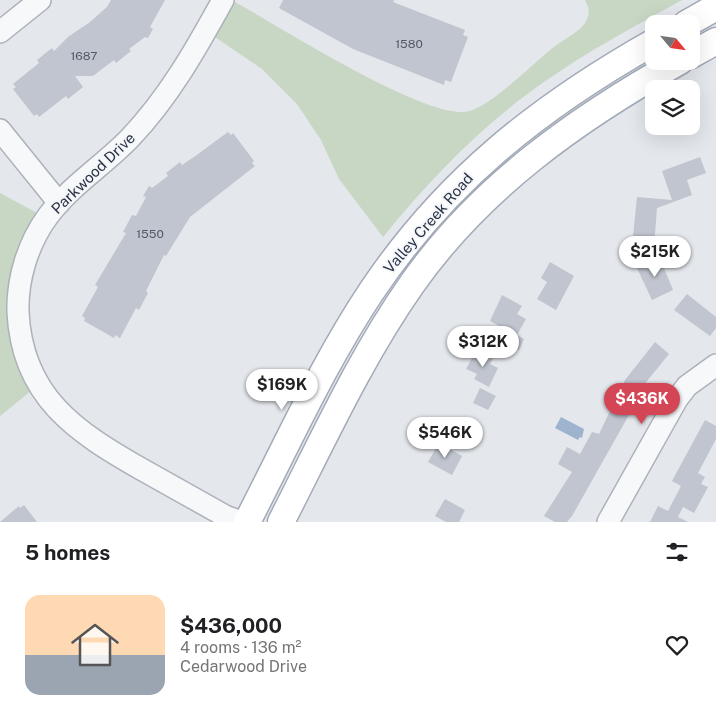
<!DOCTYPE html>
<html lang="en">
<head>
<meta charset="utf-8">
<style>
  :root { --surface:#fff; --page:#f2f2f2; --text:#202124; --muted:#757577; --accent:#d44656 }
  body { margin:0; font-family:"Public Sans",sans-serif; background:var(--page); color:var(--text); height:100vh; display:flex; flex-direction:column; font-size:19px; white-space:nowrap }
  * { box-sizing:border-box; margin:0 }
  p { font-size:16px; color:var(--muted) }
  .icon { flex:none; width:28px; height:28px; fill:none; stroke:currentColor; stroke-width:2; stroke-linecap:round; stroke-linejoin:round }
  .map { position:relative; height:522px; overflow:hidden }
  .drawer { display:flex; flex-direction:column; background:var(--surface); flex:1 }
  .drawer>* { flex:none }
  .needle { width:32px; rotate:119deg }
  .buttons { position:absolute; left:645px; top:15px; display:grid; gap:10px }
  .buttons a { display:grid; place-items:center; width:55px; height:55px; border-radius:10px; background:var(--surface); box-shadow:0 5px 20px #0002; font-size:25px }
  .price { position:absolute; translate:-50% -42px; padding:0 11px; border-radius:18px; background:#fff; color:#222; font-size:16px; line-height:32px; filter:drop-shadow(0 1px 2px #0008) }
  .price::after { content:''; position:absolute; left:50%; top:30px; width:15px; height:11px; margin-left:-8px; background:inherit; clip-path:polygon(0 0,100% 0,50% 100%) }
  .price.active { background:var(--accent); color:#fff }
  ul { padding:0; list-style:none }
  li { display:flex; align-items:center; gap:15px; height:125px; padding:0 25px }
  li span { display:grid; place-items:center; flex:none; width:140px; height:100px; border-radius:15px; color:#555 }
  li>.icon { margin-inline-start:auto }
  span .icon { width:60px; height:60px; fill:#fffc; stroke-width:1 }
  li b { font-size:21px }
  h2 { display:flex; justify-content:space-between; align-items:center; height:60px; padding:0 25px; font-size:21px }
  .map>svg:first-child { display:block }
</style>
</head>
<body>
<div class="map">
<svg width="716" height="522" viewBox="0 0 716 522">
  <rect width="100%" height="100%" fill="#e4e7ec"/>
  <g fill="#c8d6c4">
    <path d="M585 0H682C635 26 588 51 544 82 482 125 430 179 383 237L339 179 321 140 297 104 262 69 215 37 235 2C277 25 430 123 470 111 495 103 532 64 554 47 570 35 599 24 585 0Z"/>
    <path d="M0 193 37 213 23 238 31 391 0 416Z"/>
  </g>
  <path fill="#9eb3cd" d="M561 417 584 429 582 438 580 437 578 440 555 428Z"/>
  <g fill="#c0c5cf">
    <path d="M111 0H165L150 27 153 29 148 38 145 37 129 49 131 51 116 63 114 60 93 76H75L83 87 68 99 66 96 39 117 37 114 34 116 13 89 16 87 13 84 39 63 37 60 52 48 54 51 68 37 90 22 107 7Z"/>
    <path d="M283 0H394L393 2 465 30 463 35 468 37 451 82 445 80 444 85 353 49 279 8Z"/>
    <path d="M228 132 231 135 233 133 254 161 252 163 255 166 190 217 166 256 164 255 146 291 148 293 139 310 136 308 120 338 115 335 114 338 84 321 85 318 82 316 98 287 95 285 126 233 123 232 132 215 136 216 146 197 143 196 149 186 152 188 168 176 166 173 180 162 182 165 194 157Z"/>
    <path d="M700 157 706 173 687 180 692 195 657 208 654 247 632 246 637 197 672 200 662 171Z"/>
    <path d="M659 256 673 290 652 300 636 266Z"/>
    <path d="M550 262 574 276 556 310 537 299 547 282 541 278Z"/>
    <path d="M687 294 716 317V328L710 336 674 310Z"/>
    <path d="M502 295 522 306 517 314 526 319 517 335 524 339 519 350 504 343 510 332 490 321Z"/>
    <path d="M655 342 669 354 634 397 638 399 572 516 567 522H555L544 516 572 472 558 464 567 447 580 454 592 432 599 434 625 380Z"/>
    <path d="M477 349 494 357 490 364 498 368 489 387 474 379 477 374 466 369Z"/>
    <path d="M480 388 496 396 488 410 473 403Z"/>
    <path d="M705 420 716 426V439L698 473 705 477 701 484 708 487 694 513 683 507 678 517 688 522H650L658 506 668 511 681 486 672 481Z"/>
    <path d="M439 443 462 456 452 475 428 462Z"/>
    <path d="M445 499 465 510 459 522H446L435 516Z"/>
    <path d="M24 505 37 522H0L19 506 20 508Z"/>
  </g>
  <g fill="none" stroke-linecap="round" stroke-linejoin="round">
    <g stroke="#acb1ba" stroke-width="24">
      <g id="minor">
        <path d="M223 0C196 49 169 97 130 138 104 165 70 186 48 216 28 243 17 279 18 312 22 397 76 432 143 470 170 485 198 501 225 516L241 522"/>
        <path d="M0 32 40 0"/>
        <path d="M0 130 59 203"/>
        <path d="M608 522 677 399 687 386 716 365"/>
      </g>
    </g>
    <g stroke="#a2aab8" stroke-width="29">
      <g id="major">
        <path d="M686 24 716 7"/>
        <path d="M691 55 716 41"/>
        <path d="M247 522C287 445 323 364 371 292 445 181 539 107 654 42"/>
        <path d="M281 522C322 442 360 358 412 284 480 187 578 118 680 61"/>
      </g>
    </g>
    <use href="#minor" stroke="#f7f8fa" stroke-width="21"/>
    <use href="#major" stroke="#fff" stroke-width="26"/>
  </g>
  <g text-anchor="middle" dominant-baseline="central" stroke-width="4" stroke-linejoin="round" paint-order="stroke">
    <g font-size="12" fill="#505868">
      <text x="409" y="44">1580</text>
      <text x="84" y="56">1687</text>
      <text x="150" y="234">1550</text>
    </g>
    <g font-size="15" fill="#2a3345" stroke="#f4f6f9">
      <text transform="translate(93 173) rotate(-44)">Parkwood Drive</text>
      <text transform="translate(428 223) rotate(-49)">Valley Creek Road</text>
    </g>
  </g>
</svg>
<div class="buttons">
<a><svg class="needle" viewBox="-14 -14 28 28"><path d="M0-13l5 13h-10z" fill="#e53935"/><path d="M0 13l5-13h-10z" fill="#757577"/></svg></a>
<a><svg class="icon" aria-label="layers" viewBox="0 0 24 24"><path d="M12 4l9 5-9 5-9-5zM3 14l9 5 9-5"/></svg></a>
</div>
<b class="price" style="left:655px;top:278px">$215K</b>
<b class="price" style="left:483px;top:368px">$312K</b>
<b class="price" style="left:282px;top:411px">$169K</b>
<b class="price active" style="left:642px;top:425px">$436K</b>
<b class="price" style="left:445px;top:459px">$546K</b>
</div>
<section class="drawer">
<h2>5 homes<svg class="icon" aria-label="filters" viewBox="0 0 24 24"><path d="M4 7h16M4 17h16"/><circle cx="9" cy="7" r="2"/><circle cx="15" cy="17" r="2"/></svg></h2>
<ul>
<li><span style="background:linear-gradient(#ffd9b3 60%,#9aa5b1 0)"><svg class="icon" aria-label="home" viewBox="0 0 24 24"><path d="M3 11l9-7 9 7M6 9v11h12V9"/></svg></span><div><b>$436,000</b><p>4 rooms · 136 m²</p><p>Cedarwood Drive</p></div><svg class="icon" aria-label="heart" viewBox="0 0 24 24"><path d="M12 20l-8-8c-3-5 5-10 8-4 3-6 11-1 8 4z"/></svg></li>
</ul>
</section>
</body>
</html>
